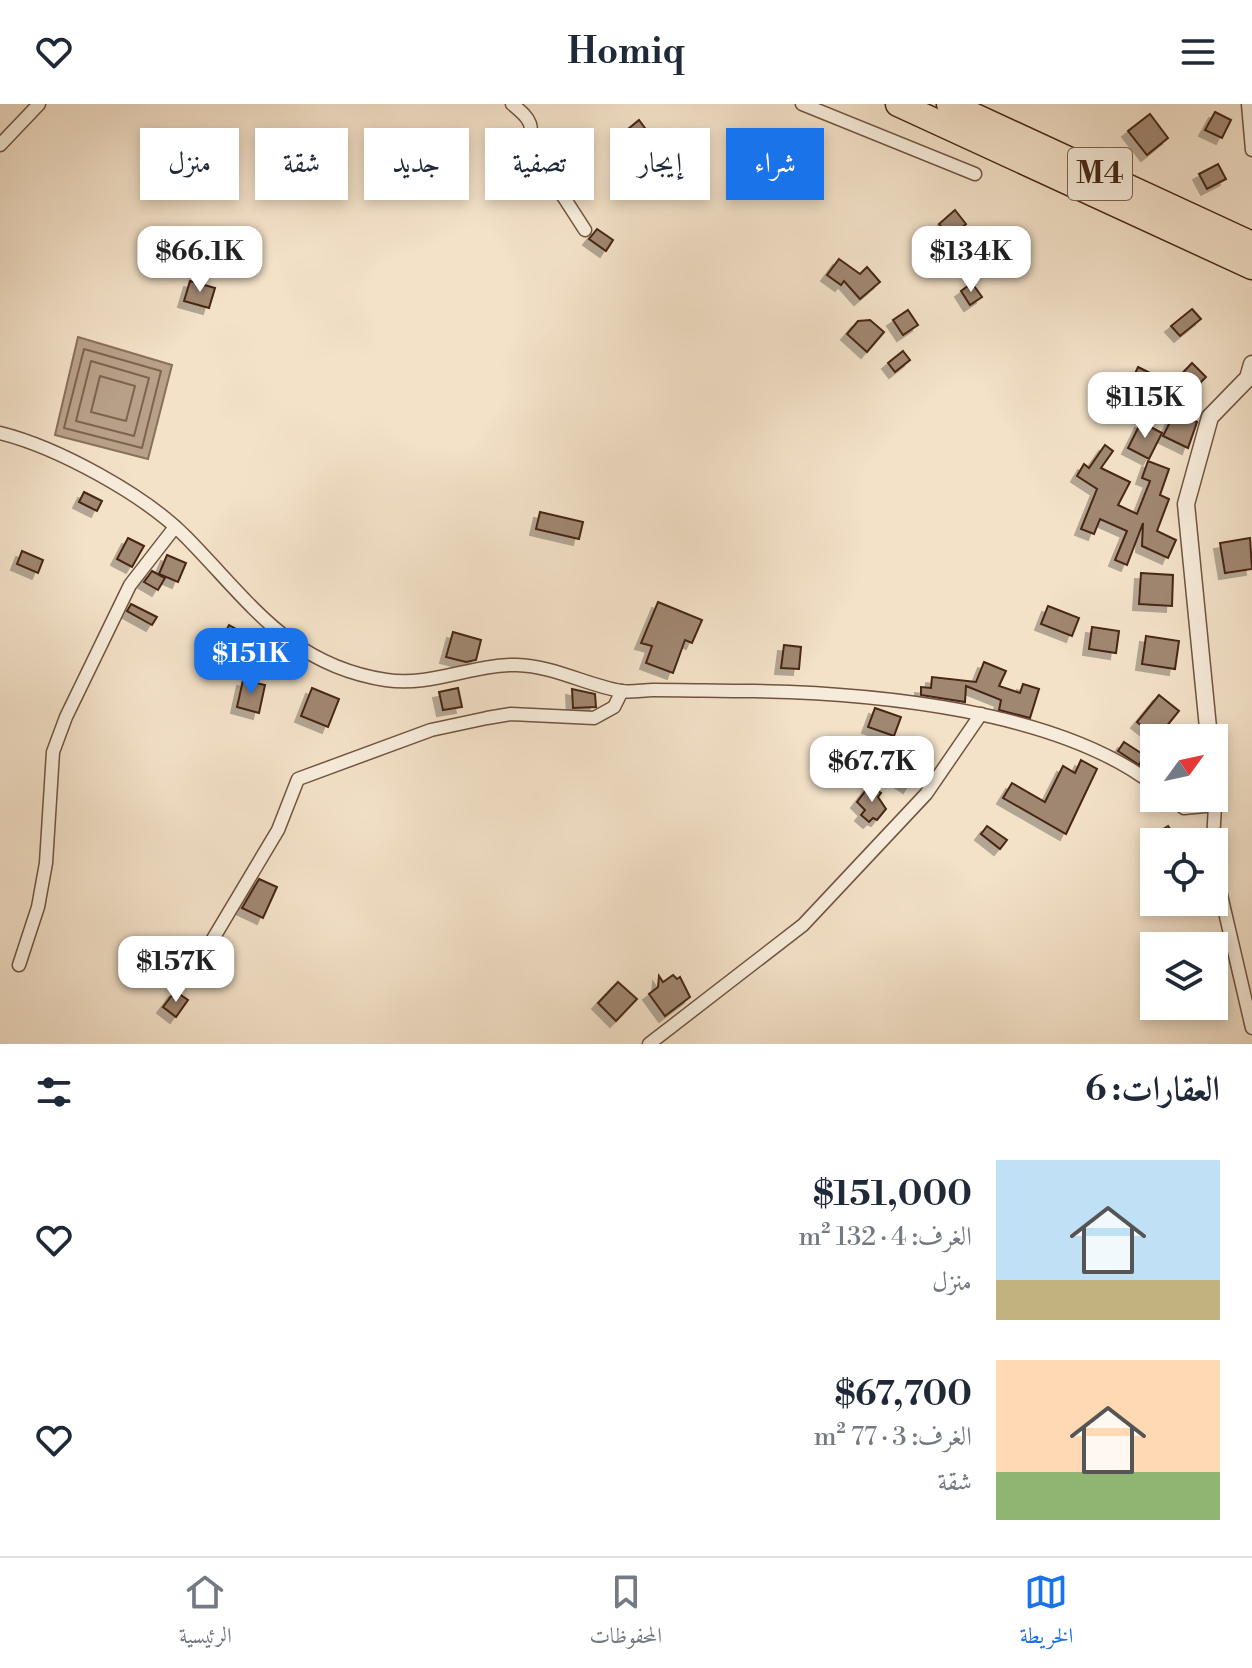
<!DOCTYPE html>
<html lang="ar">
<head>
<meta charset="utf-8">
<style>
  :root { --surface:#fff; --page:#f2f2f3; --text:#1f2937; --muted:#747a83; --line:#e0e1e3; --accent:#1a73e8 }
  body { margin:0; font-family:"Libre Bodoni",Amiri,serif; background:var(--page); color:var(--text); direction:rtl; height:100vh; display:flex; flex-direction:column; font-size:30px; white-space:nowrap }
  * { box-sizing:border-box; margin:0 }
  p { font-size:26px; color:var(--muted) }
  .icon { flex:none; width:44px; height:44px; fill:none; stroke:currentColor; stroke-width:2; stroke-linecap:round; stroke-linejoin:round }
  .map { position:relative; height:940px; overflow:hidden; direction:ltr }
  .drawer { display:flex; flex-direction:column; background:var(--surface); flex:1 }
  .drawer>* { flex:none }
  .banner { position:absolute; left:24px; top:24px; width:800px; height:72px; direction:rtl; display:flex; gap:16px }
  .needle { width:52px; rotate:57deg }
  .fabs { position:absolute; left:1140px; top:620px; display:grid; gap:16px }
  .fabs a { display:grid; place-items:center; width:88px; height:88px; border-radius:0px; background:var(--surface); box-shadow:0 4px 12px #0003; font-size:40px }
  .price { position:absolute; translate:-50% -68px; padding:0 18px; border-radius:16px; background:#fff; color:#222; font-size:26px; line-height:52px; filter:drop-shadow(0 2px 4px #0008) }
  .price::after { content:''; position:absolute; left:50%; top:48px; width:24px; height:18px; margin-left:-12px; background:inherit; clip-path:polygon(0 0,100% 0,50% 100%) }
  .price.on { background:var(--accent); color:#fff }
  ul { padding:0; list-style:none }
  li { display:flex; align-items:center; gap:24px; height:200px; padding:0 32px }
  li span { display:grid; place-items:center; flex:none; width:224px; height:160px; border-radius:0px; color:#555 }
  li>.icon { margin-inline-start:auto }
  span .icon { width:96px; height:96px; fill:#fffc; stroke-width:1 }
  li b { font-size:34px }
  h2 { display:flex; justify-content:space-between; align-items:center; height:96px; padding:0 32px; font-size:34px }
  .tag { padding:0 28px; border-radius:0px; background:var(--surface); box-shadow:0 4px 12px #0003; font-size:28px; line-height:72px }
  .tag.on { background:var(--accent); color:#fff }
  header { display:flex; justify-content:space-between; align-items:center; height:104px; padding:0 32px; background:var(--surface); font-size:36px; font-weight:800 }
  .menu { display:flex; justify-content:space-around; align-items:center; height:112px; border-top:2px solid var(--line); background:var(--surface); font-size:22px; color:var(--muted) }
  .menu a { display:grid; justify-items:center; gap:4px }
  .menu .on { color:var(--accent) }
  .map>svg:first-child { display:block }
</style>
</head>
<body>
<header><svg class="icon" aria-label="menu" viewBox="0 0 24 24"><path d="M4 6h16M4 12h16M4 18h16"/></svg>Homiq<svg class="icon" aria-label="heart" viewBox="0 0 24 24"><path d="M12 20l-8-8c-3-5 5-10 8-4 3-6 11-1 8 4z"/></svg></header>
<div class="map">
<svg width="1252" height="940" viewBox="0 0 1252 940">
  <defs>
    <filter id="shadow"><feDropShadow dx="-6" dy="6" stdDeviation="0" flood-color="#0004"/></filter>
  </defs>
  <rect width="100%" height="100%" fill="#f3e1c8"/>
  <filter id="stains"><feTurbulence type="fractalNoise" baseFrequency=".0025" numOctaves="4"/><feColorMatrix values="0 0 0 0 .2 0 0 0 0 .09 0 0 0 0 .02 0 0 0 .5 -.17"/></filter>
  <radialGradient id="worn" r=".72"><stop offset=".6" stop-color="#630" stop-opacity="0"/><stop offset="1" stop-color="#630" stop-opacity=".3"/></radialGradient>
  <path fill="#b8a18a" stroke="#8a6f5a" stroke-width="2" d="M78 233 172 261 148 355 55 331Z"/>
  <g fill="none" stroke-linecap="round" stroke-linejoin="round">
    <g stroke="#7f634e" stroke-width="2">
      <path d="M84 245 161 267 142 344 64 324Z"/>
      <path d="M91 257 149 274 134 332 76 317Z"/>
      <path d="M100 272 135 282 126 317 91 308Z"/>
    </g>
  </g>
  <g fill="#a08771" stroke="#462513" stroke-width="2" filter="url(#shadow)">
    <path d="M1215 8 1231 16 1222 34 1205 26Z"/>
    <path d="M1150 10 1168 34 1147 51 1128 27Z"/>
    <path d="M639 16 654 36 637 49 622 30Z"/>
    <path d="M1218 60 1226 75 1207 85 1199 70Z"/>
    <path d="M955 106 966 120 950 133 939 120Z"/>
    <path d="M597 125 613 136 606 147 589 135Z"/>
    <path d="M839 155 860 170 867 163 880 178 860 195 844 177 841 181 827 171Z"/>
    <path d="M190 177 215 184 209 204 184 197Z"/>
    <path d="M972 179 982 193 970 201 961 187Z"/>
    <path d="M1192 205 1201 215 1180 232 1171 222Z"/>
    <path d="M908 206 918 221 903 231 893 216Z"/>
    <path d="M870 216 884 228 867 248 847 230 858 217Z"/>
    <path d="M903 247 910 256 895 268 888 259Z"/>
    <path d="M1192 259 1206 273 1191 288 1177 275Z"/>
    <path d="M1138 263 1156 272 1148 289 1130 280Z"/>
    <path d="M1185 312 1197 318 1188 344 1163 332 1172 314 1182 319Z"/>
    <path d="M1141 318 1162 329 1149 355 1128 344Z"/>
    <path d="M1105 341 1113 347 1101 364 1130 378 1118 401 1137 410 1150 377 1142 374 1148 357 1169 365 1160 391 1169 395 1157 427 1176 436 1168 454 1142 442 1143 419 1127 461 1115 456 1127 427 1100 415 1094 430 1081 425 1097 385 1077 372 1084 360 1089 364Z"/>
    <path d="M84 388 102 397 97 407 79 398Z"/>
    <path d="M540 408 583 418 579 435 536 425Z"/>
    <path d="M128 434 144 442 132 463 117 455Z"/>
    <path d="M1250 434 1252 465 1225 469 1220 439Z"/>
    <path d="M22 447 43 456 38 469 17 460Z"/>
    <path d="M167 451 186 459 178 478 159 470Z"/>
    <path d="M152 467 165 474 158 486 144 478Z"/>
    <path d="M1141 469 1173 471 1172 502 1139 500Z"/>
    <path d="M658 498 702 516 692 539 685 536 673 569 646 559 652 542 641 539Z"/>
    <path d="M131 500 157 513 152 521 127 507Z"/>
    <path d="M1048 502 1079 514 1072 532 1041 520Z"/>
    <path d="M229 521 247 531 235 555 216 545Z"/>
    <path d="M1092 523 1119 527 1116 549 1089 545Z"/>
    <path d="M453 528 481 536 476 556 466 558 446 553Z"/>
    <path d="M1146 532 1179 537 1175 565 1142 560Z"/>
    <path d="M784 541 801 543 799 565 781 564Z"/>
    <path d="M984 558 1006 567 999 582 1020 589 1023 580 1039 585 1030 614 999 606 1001 596 966 582 965 598 921 591V583L931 584 932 573 976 578Z"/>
    <path d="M243 576 265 581 259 609 237 603Z"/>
    <path d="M312 584 339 595 328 623 301 612Z"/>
    <path d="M458 584 462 603 443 606 439 588Z"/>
    <path d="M572 585 595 590 596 603 573 604Z"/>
    <path d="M1159 591 1179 607 1157 634 1137 618Z"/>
    <path d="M875 604 901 613 894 632 868 623Z"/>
    <path d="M1124 638 1144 651 1139 661 1118 647Z"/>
    <path d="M1081 656 1097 665 1066 730 1003 694 1012 679 1045 698 1063 662 1075 669Z"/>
    <path d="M913 657 922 663 909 683 900 677Z"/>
    <path d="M870 681 881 689 878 693 886 705 877 716 873 714 869 718 861 711 865 706 857 698Z"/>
    <path d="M987 722 1007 736 1000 745 981 730Z"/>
    <path d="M1168 722 1180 738H1159L1154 731Z"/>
    <path d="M259 775 277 783 263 814 242 804Z"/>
    <path d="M673 871 677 875 680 873 690 893 665 912 649 890 658 883 659 872 663 878Z"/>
    <path d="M618 878 637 895 616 917 598 899Z"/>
    <path d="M175 887 188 896 176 913 163 903Z"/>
  </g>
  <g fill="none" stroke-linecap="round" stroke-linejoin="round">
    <g stroke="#715440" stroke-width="15">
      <g id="minor">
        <path d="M512 0C532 16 535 21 526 46L533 60 563 92 585 126"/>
        <path d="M802 0 975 70"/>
        <path d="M1248 0 1252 46"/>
        <path d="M0 41 39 0"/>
        <path d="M0 329C57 343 145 391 186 433 250 498 289 561 386 576 432 583 472 560 517 561 554 562 586 581 621 587 631 589 643 586 653 586 686 586 720 587 754 587 874 589 1057 606 1154 681"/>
        <path d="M1171 694 1184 704 1215 701 1213 738"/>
        <path d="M1214 761 1252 924"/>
        <path d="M201 855 278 726 298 675 431 626 487 614 511 610 594 614 614 603 622 587"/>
        <path d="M19 861 38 803 46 759 53 648 66 613 130 481 175 423"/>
        <path d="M649 940 803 821 926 690 981 610"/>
      </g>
    </g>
    <g stroke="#715440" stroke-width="19">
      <g id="tertiary">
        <path d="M1209 634 1186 400 1210 313 1248 274 1252 260"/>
        <path d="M1214 692 1215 701"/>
      </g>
    </g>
    <g stroke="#462513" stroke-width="27">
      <g id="motorway">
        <path d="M898 0 1252 163"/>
        <path d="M949 0 1252 140"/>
      </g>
    </g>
    <use href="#minor" stroke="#f7ecdb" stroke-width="12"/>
    <use href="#tertiary" stroke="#f7ecdb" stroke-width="16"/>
    <use href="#motorway" stroke="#f3e1c8" stroke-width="24"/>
  </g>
  <g text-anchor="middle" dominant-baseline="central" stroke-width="8" stroke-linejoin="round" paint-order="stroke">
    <rect fill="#f7ecdb" stroke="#7b614f" stroke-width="2" x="1068" y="44" width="64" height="52" rx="6"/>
    <g font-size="30" font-weight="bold" fill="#462513">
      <text x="1100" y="70">M4</text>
    </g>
  </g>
  <rect width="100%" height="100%" filter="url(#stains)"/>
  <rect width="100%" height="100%" fill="url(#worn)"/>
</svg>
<div class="fabs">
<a><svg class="needle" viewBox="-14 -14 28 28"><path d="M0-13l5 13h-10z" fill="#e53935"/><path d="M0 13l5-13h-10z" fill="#747a83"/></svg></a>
<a><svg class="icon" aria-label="locate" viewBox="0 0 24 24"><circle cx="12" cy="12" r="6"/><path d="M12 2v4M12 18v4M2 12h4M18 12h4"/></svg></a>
<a><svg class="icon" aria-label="layers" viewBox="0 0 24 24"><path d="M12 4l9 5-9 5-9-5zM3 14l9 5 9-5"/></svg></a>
</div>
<b class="price" style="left:200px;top:190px">$66.1K</b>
<b class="price" style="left:971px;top:190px">$134K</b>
<b class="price" style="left:1145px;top:336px">$115K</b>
<b class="price on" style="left:251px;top:592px">$151K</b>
<b class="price" style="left:872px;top:700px">$67.7K</b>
<b class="price" style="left:176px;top:900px">$157K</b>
<div class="banner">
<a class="tag on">شراء</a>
<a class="tag">إيجار</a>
<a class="tag">تصفية</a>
<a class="tag">جديد</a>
<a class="tag">شقة</a>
<a class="tag">منزل</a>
</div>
</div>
<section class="drawer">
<h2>العقارات: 6<svg class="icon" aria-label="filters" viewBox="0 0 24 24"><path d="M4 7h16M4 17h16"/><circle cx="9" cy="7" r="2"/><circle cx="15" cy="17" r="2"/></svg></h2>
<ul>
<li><span style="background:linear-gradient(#bfe0f5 75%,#c2b280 0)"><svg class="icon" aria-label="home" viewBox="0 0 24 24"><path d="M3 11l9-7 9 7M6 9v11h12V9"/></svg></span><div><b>$151,000</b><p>الغرف: 4 · 132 m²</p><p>منزل</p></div><svg class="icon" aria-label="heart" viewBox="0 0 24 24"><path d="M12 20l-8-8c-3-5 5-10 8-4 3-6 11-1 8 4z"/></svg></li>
<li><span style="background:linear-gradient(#ffd9b3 70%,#8fb573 0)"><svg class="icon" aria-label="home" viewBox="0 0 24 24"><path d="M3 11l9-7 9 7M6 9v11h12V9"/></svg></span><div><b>$67,700</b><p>الغرف: 3 · 77 m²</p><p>شقة</p></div><svg class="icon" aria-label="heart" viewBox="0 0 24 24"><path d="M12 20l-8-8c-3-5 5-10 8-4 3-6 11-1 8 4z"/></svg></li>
</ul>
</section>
<nav class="menu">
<a class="on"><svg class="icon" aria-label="map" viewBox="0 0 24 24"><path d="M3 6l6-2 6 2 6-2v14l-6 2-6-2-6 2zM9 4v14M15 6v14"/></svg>الخريطة</a>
<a><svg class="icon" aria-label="saved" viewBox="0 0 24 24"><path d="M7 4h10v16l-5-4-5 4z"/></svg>المحفوظات</a>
<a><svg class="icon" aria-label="home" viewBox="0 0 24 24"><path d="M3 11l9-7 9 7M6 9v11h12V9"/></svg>الرئيسية</a>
</nav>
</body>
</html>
